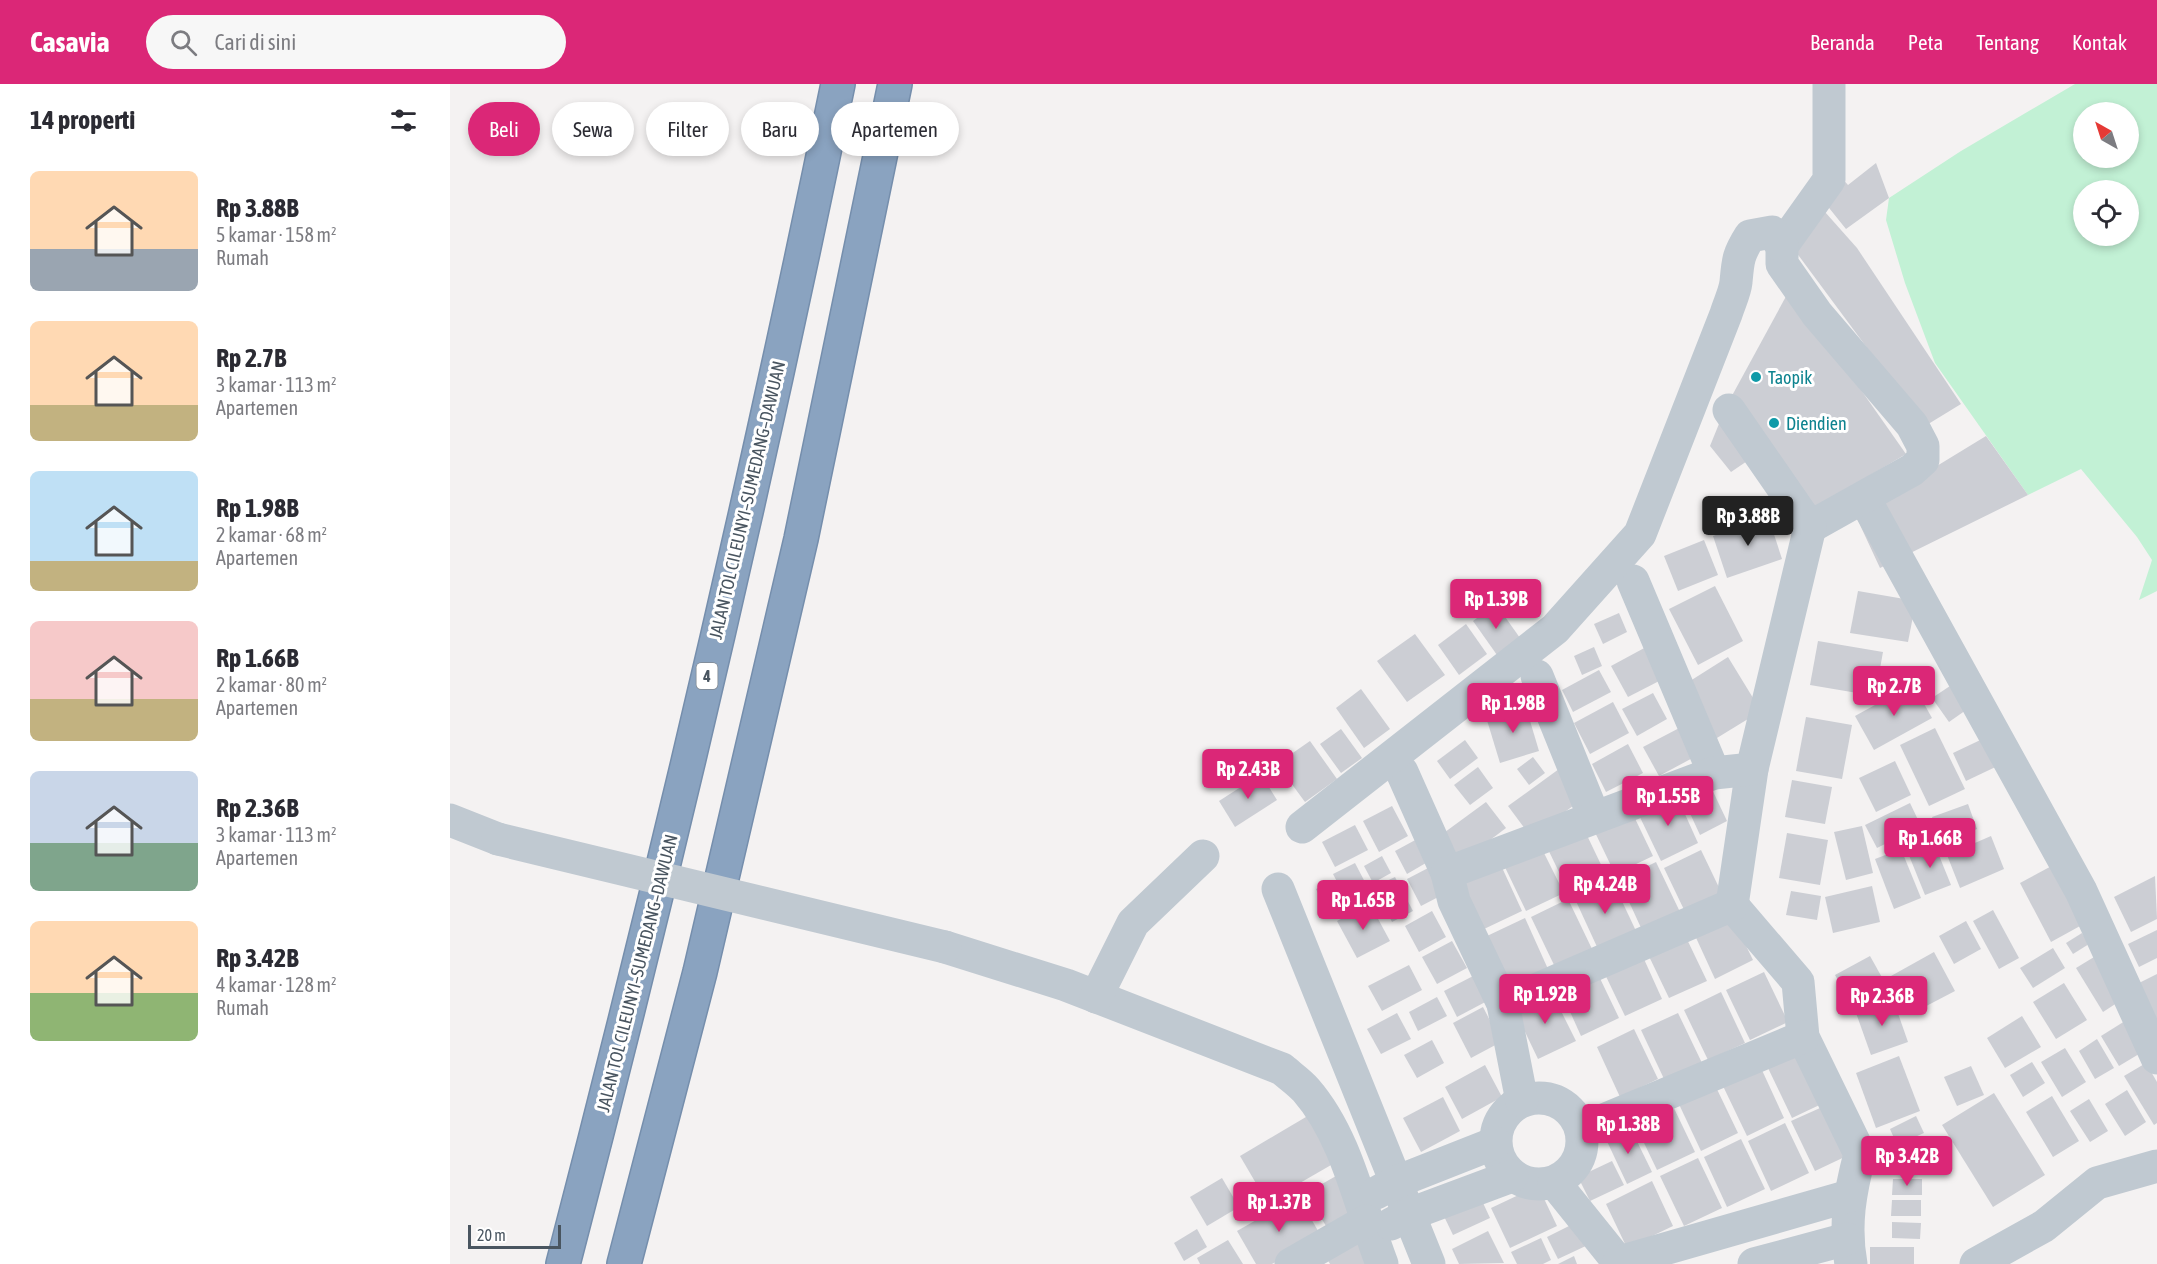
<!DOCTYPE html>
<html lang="id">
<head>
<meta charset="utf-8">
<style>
  :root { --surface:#fff; --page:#f7f7f7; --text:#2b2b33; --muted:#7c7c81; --accent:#db2777 }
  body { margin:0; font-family:"Asap Condensed",sans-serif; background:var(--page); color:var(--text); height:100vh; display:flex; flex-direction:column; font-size:22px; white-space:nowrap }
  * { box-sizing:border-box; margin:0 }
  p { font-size:20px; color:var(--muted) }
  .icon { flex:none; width:33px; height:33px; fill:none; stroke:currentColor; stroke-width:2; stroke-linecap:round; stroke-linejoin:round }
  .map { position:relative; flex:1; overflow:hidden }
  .sheet { display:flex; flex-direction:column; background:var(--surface); width:450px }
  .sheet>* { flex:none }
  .banner { position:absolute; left:18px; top:18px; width:570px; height:54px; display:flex; gap:12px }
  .needle { width:39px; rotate:321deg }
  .buttons { position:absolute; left:1623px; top:18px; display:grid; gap:12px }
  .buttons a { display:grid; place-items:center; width:66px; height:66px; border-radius:50%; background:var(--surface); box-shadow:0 3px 9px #0003; font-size:30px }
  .scale { position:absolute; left:18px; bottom:15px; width:93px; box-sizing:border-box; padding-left:6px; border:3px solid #495560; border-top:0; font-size:16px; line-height:21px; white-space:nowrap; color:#495560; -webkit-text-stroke:4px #fff; paint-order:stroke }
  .price { position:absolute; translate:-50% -51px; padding:0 14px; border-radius:6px; background:var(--accent); color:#fff; font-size:20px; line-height:39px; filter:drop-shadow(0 2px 3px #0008) }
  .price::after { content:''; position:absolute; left:50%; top:36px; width:18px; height:14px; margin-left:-9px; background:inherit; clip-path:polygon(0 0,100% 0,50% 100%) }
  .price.current { background:#222; color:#fff }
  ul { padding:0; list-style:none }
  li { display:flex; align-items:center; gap:18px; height:150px; padding:0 30px }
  li span { display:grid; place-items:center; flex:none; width:168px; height:120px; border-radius:9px; color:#555 }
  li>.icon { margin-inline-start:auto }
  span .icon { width:72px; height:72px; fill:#fffc; stroke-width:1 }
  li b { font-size:26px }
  h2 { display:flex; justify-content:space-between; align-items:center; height:72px; padding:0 30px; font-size:26px }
  .chip { padding:0 21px; border-radius:27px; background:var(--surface); box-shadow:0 3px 9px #0003; font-size:21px; line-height:54px }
  .chip.current { background:var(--accent); color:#fff }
  header { display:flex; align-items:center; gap:36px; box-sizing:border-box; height:84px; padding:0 30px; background:var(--accent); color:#fff }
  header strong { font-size:28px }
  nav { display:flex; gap:33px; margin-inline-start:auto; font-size:21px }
  .search { width:420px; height:54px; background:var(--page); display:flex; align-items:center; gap:15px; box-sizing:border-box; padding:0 21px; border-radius:33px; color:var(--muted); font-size:22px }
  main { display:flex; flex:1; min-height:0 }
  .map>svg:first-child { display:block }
</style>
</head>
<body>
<header>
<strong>Casavia</strong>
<div class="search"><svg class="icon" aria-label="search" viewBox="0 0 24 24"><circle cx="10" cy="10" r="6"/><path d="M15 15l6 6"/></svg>Cari di sini</div>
<nav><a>Beranda</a><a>Peta</a><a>Tentang</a><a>Kontak</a></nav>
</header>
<main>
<section class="sheet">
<h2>14 properti<svg class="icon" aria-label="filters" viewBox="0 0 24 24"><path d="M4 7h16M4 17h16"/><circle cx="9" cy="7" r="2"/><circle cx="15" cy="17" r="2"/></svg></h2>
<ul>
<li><span style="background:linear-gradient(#ffd9b3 65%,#9aa5b1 0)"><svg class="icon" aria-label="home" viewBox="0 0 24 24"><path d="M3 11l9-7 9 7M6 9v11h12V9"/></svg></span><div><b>Rp 3.88B</b><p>5 kamar · 158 m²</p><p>Rumah</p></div></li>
<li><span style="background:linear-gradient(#ffd9b3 70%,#c2b280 0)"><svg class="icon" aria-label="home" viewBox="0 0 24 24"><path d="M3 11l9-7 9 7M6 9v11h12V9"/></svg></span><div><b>Rp 2.7B</b><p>3 kamar · 113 m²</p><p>Apartemen</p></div></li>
<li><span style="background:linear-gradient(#bfe0f5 75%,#c2b280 0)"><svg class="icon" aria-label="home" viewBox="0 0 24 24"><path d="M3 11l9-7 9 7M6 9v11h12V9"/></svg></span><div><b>Rp 1.98B</b><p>2 kamar · 68 m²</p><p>Apartemen</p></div></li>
<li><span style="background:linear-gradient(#f6c9c9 65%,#c2b280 0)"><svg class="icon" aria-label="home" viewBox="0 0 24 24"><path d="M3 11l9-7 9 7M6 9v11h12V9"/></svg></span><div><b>Rp 1.66B</b><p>2 kamar · 80 m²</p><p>Apartemen</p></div></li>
<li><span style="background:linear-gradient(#c9d6e8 60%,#7fa58c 0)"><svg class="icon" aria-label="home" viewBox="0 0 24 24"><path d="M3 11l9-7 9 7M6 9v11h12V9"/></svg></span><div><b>Rp 2.36B</b><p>3 kamar · 113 m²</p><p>Apartemen</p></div></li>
<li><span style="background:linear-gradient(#ffd9b3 60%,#8fb573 0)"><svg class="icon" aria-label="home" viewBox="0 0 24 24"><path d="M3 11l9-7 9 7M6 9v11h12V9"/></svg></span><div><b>Rp 3.42B</b><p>4 kamar · 128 m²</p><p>Rumah</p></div></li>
</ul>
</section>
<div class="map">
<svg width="1707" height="1180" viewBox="0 0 1707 1180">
  <rect width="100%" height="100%" fill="#f4f2f2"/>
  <path fill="#c2f1d5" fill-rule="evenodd" d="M1625 0H1707V507L1689 516 1702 476 1687 453 1631 385 1578 411 1485 279 1455 199 1436 136 1439 114 1511 67ZM1634 28H1678V74H1634ZM1634 106H1678V152H1634Z"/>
  <g fill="#ccced4">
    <path d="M1426 79 1439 114 1396 145 1363 104 1380 81 1398 101Z"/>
    <path d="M1367 119 1407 164 1511 320 1475 342 1346 168Z"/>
    <path d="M1340 205 1456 370 1358 428 1278 319Z"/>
    <path d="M1275 325 1309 369 1281 388 1260 362Z"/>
    <path d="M1536 352 1578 411 1430 484 1404 428 1459 399Z"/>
    <path d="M1318 432 1332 475 1277 494 1263 452Z"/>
    <path d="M1254 456 1268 491 1228 507 1214 472Z"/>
    <path d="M1265 502 1293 557 1248 581 1219 525Z"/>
    <path d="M1408 507 1466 517 1458 558 1400 549Z"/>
    <path d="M1046 520 1070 554 1047 571 1023 537Z"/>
    <path d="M1169 529 1177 548 1153 560 1144 540Z"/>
    <path d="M1016 540 1037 570 1009 591 988 561Z"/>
    <path d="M965 550 995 591 957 618 927 577Z"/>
    <path d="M1368 557 1433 568 1425 612 1360 601Z"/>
    <path d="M1198 562 1215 594 1178 613 1161 582Z"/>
    <path d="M1144 563 1152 582 1132 591 1124 572Z"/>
    <path d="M1278 573 1311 627 1262 657 1229 604Z"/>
    <path d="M1149 586 1161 608 1123 628 1112 606Z"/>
    <path d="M1509 596 1526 619 1499 638 1482 614Z"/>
    <path d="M1463 600 1482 634 1424 666 1405 632Z"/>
    <path d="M911 605 940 645 914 664 886 624Z"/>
    <path d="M1203 609 1217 635 1187 652 1172 625Z"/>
    <path d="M1163 618 1179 649 1140 670 1124 639Z"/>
    <path d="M1075 620 1089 667 1050 679 1036 633Z"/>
    <path d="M1356 633 1402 641 1392 695 1346 687Z"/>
    <path d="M1235 641 1250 670 1209 692 1193 663Z"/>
    <path d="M1485 644 1515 705 1479 722 1450 661Z"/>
    <path d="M891 645 912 674 891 689 870 660Z"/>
    <path d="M1543 650 1556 678 1516 697 1503 669Z"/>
    <path d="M1015 656 1028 674 1000 695 987 677Z"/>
    <path d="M860 657 887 695 855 718 827 680Z"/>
    <path d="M1178 660 1193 689 1156 708 1142 680Z"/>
    <path d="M1083 673 1095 689 1079 701 1067 685Z"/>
    <path d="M1445 677 1461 711 1426 728 1409 694Z"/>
    <path d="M1028 683 1043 704 1020 721 1004 701Z"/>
    <path d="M1109 685 1131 716 1081 753 1058 722Z"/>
    <path d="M811 690 827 716 785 743 769 717Z"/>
    <path d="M1342 696 1382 703 1375 740 1335 733Z"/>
    <path d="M1259 699 1277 737 1250 751 1232 712Z"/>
    <path d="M1225 708 1248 759 1211 777 1187 727Z"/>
    <path d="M1036 718 1056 744 1011 778 991 751Z"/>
    <path d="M1460 719 1471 742 1427 764 1415 741Z"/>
    <path d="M1518 720 1527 745 1492 759 1482 733Z"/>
    <path d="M942 722 958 752 929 768 913 737Z"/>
    <path d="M1179 722 1203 772 1165 790 1141 740Z"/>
    <path d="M905 741 918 766 885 783 872 758Z"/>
    <path d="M1132 741 1156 791 1119 809 1095 759Z"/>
    <path d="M1412 742 1423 789 1396 796 1384 748Z"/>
    <path d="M1337 749 1378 756 1370 801 1329 794Z"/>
    <path d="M1541 752 1554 785 1510 804 1497 771Z"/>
    <path d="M969 754 981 776 957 790 945 767Z"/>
    <path d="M1089 759 1114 809 1076 827 1052 777Z"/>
    <path d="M1484 759 1501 801 1475 811 1458 769Z"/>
    <path d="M1451 765 1471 814 1444 825 1425 775Z"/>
    <path d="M1251 766 1275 816 1238 834 1214 784Z"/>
    <path d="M932 772 941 789 923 799 914 782Z"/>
    <path d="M1049 777 1072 827 1034 845 1011 795Z"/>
    <path d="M1206 778 1230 828 1192 846 1169 796Z"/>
    <path d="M1609 778 1641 836 1601 858 1570 799Z"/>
    <path d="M905 779 917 802 895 813 883 790Z"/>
    <path d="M982 782 996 809 971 822 957 795Z"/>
    <path d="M1705 792 1707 835 1681 848 1664 813Z"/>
    <path d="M945 793 963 827 942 838 924 803Z"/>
    <path d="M1162 796 1186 847 1148 865 1125 815Z"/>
    <path d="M882 798 893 819 877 827 866 805Z"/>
    <path d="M1422 802 1430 838 1383 849 1375 813Z"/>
    <path d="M1341 807 1371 812 1367 836 1336 831Z"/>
    <path d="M1118 815 1142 865 1105 883 1081 833Z"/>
    <path d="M920 820 940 857 907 874 887 837Z"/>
    <path d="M1543 826 1569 874 1549 885 1523 837Z"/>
    <path d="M982 827 996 853 969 868 955 842Z"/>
    <path d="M1279 827 1303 876 1265 895 1242 845Z"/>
    <path d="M1075 834 1098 885 1061 902 1037 852Z"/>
    <path d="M1516 837 1531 865 1504 880 1489 852Z"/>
    <path d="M1707 846V874L1689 883 1678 860Z"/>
    <path d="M1233 847 1257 897 1219 914 1195 864Z"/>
    <path d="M1632 849 1639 860 1623 870 1616 859Z"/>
    <path d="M1002 857 1017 884 987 900 972 873Z"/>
    <path d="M1189 864 1212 915 1175 932 1151 882Z"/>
    <path d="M1603 864 1615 884 1583 904 1570 884Z"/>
    <path d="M1484 868 1505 907 1461 930 1441 892Z"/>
    <path d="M1649 870 1676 913 1653 928 1626 884Z"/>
    <path d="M1420 872 1434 897 1399 916 1385 891Z"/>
    <path d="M959 881 972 906 932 927 918 902Z"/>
    <path d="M1145 884 1169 934 1131 952 1108 901Z"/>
    <path d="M1314 888 1338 938 1300 956 1276 906Z"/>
    <path d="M1027 890 1041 915 1007 933 994 907Z"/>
    <path d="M1707 890V938L1689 899Z"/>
    <path d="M1614 899 1637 936 1606 955 1583 918Z"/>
    <path d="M1101 907 1126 957 1088 975 1064 925Z"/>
    <path d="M1271 908 1295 959 1258 976 1234 926Z"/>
    <path d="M987 913 997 932 968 947 959 928Z"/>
    <path d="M1443 915 1458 958 1421 971 1406 929Z"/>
    <path d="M1033 923 1051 958 1021 974 1003 939Z"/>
    <path d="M947 929 961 955 931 970 917 945Z"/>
    <path d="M1228 929 1252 979 1215 997 1191 946Z"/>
    <path d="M1572 932 1591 963 1555 984 1537 954Z"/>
    <path d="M1675 937 1694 967 1669 982 1651 952Z"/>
    <path d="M1184 945 1208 995 1170 1013 1147 963Z"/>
    <path d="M1647 955 1664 984 1645 995 1629 967Z"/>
    <path d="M982 956 994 979 967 994 954 971Z"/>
    <path d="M1615 964 1636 998 1612 1013 1591 978Z"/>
    <path d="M1356 966 1380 1016 1342 1034 1318 984Z"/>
    <path d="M1449 972 1470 1027 1426 1044 1406 989Z"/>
    <path d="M1582 978 1595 999 1573 1013 1560 991Z"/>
    <path d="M1696 979 1707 998V1039L1704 1041 1674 992Z"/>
    <path d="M1035 981 1052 1013 1012 1035 995 1003Z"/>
    <path d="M1521 982 1534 1011 1507 1022 1494 993Z"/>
    <path d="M1311 984 1334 1034 1297 1052 1273 1002Z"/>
    <path d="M1264 999 1288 1049 1251 1067 1227 1016Z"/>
    <path d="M1677 1006 1696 1038 1675 1052 1655 1020Z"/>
    <path d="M1544 1009 1595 1091 1543 1123 1492 1041Z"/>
    <path d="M1602 1012 1629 1057 1603 1073 1576 1028Z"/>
    <path d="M993 1013 1010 1047 971 1068 953 1034Z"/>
    <path d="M1639 1015 1658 1047 1640 1058 1620 1027Z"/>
    <path d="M1221 1018 1245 1068 1207 1086 1183 1036Z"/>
    <path d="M1379 1020 1403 1069 1365 1087 1341 1037Z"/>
    <path d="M861 1030 888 1077 817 1118 790 1072Z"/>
    <path d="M1466 1032 1474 1049 1447 1061 1440 1045Z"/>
    <path d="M1335 1039 1359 1089 1321 1107 1298 1057Z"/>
    <path d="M1179 1041 1202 1088 1177 1100 1155 1053Z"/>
    <path d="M1291 1055 1315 1105 1277 1123 1254 1073Z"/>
    <rect x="1443" y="1072" width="29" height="16"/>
    <path d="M1248 1074 1272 1124 1234 1142 1210 1092Z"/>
    <path d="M1162 1077 1174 1101 1140 1117 1128 1093Z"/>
    <path d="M886 1092 905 1125 876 1142 856 1109Z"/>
    <path d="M772 1094 789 1123 757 1142 740 1113Z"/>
    <path d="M1443 1095H1472V1111H1442Z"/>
    <path d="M1202 1097 1223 1142 1177 1164 1156 1120Z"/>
    <path d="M1088 1102 1107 1142 1060 1164 1041 1124Z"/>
    <path d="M1028 1108 1040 1134 1003 1151 991 1126Z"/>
    <path d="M848 1112 871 1152 822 1180H806L787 1147Z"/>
    <path d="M1442 1116H1471V1132H1441Z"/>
    <path d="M1129 1137 1140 1160 1108 1175 1097 1153Z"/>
    <path d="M1442 1138 1471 1139 1470 1155 1442 1154Z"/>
    <path d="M747 1145 757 1163 734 1177 724 1159Z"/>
    <path d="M1038 1147 1054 1179 1009 1180 1002 1165Z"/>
    <path d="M909 1151 926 1180H880L875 1171Z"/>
    <path d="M1091 1154 1101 1176 1093 1180H1067L1061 1168Z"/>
    <path d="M778 1156 793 1180H750L747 1174Z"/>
    <rect x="1420" y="1163" width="44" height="17"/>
    <path d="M1124 1172 1127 1180H1108Z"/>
  </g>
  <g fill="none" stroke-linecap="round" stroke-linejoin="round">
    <g stroke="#758eac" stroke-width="36">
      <g id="highway">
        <path d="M113 1180C215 789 307 396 388 0"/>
        <path d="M174 1180 250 888 351 455 445 0"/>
      </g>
    </g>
    <g stroke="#c0c9d1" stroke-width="33">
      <path d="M1414 414 1631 807 1707 974"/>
      <path d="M1360 443 1462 386 1473 376V362L1462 341 1367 230 1332 180V162L1379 96V0"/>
      <path d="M1183 497 1264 689"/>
      <path d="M1087 592 1144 733"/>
      <path d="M952 688 997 789"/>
      <path d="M0 736 48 755"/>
      <path d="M852 743 1105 545 1190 450 1276 230C1279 220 1285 208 1286 198 1288 176 1288 171 1300 152L1322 148 1332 162"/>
      <path d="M828 805 979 1180"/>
      <path d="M1282 821 1348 898 1353 953 1410 1070C1400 1108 1394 1141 1401 1180"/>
      <path d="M495 863 616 901 832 985C840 992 849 998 856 1006 897 1053 910 1123 932 1180"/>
      <path d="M646 913 683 839 753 772"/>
      <path d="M1053 920 1282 821 1302 685"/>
      <circle cx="1089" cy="1057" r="43"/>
      <path d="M1072 1017 1053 920 1004 817 997 789 1264 689 1302 685 1360 443 1279 326"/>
      <path d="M1132 1045 1353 953"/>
      <path d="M1104 1098 1170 1180"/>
      <path d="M926 1109 946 1098 1045 1059"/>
      <path d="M941 1140 960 1130 1062 1092"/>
      <path d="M1169 1178 1399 1112"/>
      <path d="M841 1180 916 1137"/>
      <path d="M1304 1180 1397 1155"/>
      <path d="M1526 1180 1594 1142 1647 1099 1707 1082"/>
    </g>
    <use href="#highway" stroke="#8aa3c0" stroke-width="33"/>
    <path stroke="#c0c9d1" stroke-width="33" d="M48 755 495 863"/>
  </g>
  <g fill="#0f9aa8" stroke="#fff" stroke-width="2">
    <circle cx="1306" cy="293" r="6"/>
    <circle cx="1324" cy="339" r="6"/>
  </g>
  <g text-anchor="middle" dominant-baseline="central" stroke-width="6" stroke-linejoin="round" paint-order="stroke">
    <rect fill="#fff" stroke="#808890" stroke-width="1.5" x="246.5" y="579" width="21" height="26" rx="4.5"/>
    <g font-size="16" font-weight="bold" fill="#495560">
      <text x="257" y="592">4</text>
    </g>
    <g font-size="18" fill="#0d838f" stroke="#fff" text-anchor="start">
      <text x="1318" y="293">Taopik</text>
      <text x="1336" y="339">Diendien</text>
    </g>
    <g font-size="18" fill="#495560" stroke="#fff">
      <text transform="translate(297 416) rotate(-77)">JALAN TOL CILEUNYI–SUMEDANG–DAWUAN</text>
      <text transform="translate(187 889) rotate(-76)">JALAN TOL CILEUNYI–SUMEDANG–DAWUAN</text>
    </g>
  </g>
</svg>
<div class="buttons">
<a><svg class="needle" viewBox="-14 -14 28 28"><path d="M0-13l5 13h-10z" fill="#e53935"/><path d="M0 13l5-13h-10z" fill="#7c7c81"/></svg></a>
<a><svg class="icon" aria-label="locate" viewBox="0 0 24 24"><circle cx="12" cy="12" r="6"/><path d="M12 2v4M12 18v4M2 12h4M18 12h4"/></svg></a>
</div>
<div class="scale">20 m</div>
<b class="price current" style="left:1298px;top:463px">Rp 3.88B</b>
<b class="price" style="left:1046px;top:546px">Rp 1.39B</b>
<b class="price" style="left:1444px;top:633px">Rp 2.7B</b>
<b class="price" style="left:1063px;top:650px">Rp 1.98B</b>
<b class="price" style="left:798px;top:716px">Rp 2.43B</b>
<b class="price" style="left:1218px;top:743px">Rp 1.55B</b>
<b class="price" style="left:1480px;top:785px">Rp 1.66B</b>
<b class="price" style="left:1155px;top:831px">Rp 4.24B</b>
<b class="price" style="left:913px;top:847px">Rp 1.65B</b>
<b class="price" style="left:1095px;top:941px">Rp 1.92B</b>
<b class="price" style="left:1432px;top:943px">Rp 2.36B</b>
<b class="price" style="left:1178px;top:1071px">Rp 1.38B</b>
<b class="price" style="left:1457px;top:1103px">Rp 3.42B</b>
<b class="price" style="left:829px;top:1149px">Rp 1.37B</b>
<div class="banner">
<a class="chip current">Beli</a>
<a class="chip">Sewa</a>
<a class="chip">Filter</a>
<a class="chip">Baru</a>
<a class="chip">Apartemen</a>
</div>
</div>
</main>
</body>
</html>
